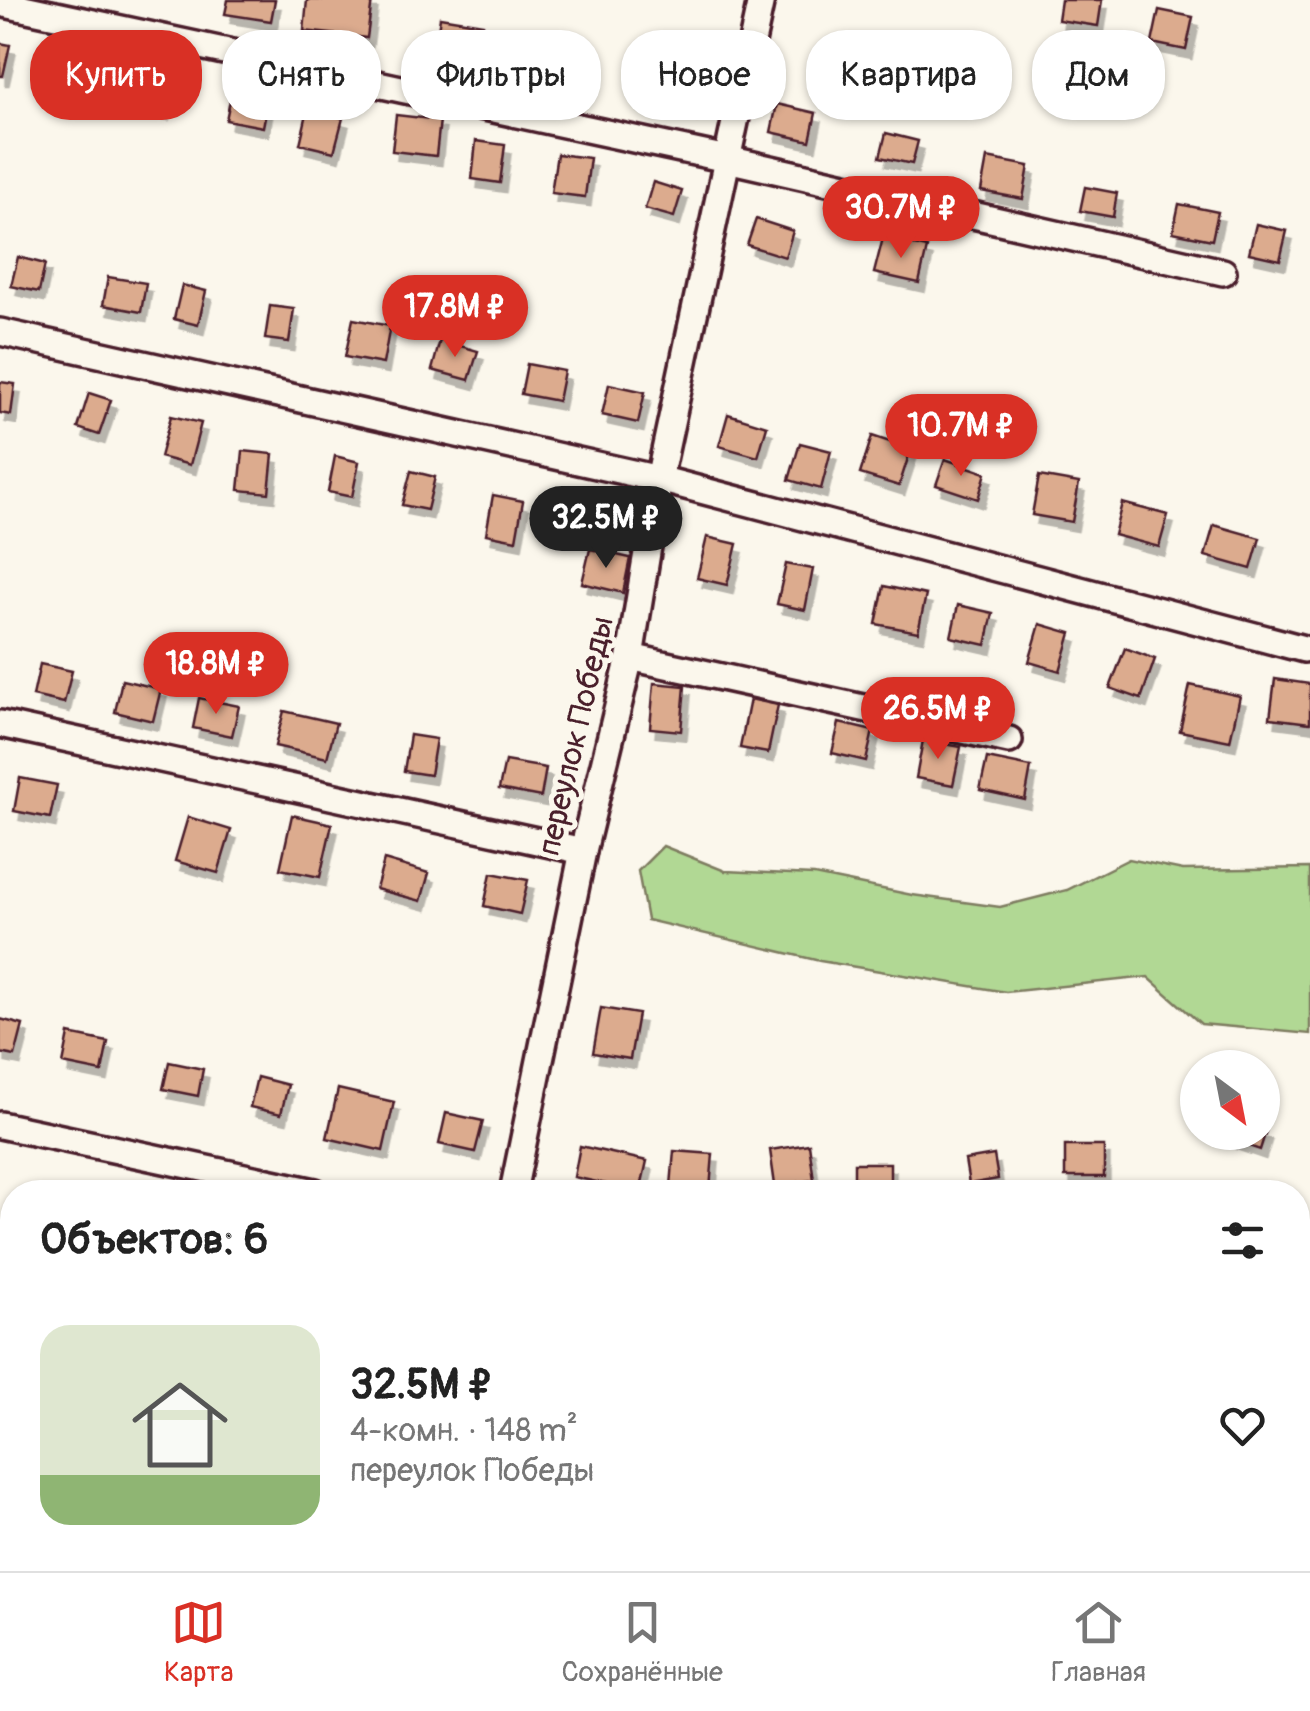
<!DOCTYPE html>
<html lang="ru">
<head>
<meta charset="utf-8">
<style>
  :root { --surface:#fff; --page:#f6f6f6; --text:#222; --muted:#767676; --line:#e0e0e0; --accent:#d93025 }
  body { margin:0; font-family:Pangolin,sans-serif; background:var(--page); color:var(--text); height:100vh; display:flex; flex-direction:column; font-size:38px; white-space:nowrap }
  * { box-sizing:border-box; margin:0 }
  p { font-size:32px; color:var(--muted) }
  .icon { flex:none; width:55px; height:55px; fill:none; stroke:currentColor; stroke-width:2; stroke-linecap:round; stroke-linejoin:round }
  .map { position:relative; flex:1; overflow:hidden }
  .side { position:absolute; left:0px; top:1180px; width:1310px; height:392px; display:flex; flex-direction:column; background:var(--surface); border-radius:40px 40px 0 0; box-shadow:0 2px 8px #0004 }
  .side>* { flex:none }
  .banner { position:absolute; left:30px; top:30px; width:1250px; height:90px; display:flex; gap:20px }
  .needle { width:65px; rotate:148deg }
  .fabs { position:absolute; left:1180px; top:1050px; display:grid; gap:20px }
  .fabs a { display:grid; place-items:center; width:100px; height:100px; border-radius:50%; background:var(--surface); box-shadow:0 2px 8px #0004; font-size:50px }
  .price { position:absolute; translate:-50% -85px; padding:0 22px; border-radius:35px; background:var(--accent); color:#fff; font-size:32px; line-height:65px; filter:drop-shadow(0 2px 5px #0008) }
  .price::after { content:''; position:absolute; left:50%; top:60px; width:30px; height:22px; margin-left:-15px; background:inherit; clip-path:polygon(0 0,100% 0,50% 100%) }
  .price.on { background:#222; color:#fff }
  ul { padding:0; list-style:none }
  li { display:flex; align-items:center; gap:30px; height:250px; padding:0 40px }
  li+li { border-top:2px solid var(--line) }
  li span { display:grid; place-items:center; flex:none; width:280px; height:200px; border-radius:30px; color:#555 }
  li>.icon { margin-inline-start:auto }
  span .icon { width:120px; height:120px; fill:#fffc; stroke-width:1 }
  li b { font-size:42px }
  h2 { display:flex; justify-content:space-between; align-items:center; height:120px; padding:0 40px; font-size:42px }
  .chip { padding:0 35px; border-radius:40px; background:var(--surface); box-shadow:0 2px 8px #0004; font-size:35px; line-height:90px }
  .chip.on { background:var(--accent); color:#fff }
  .tab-bar { display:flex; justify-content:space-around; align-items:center; height:140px; border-top:2px solid var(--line); background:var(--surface); font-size:28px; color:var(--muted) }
  .tab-bar a { display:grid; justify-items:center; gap:5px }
  .tab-bar .on { color:var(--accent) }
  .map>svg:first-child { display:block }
</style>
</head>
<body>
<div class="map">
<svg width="1310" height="1571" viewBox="0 0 1310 1571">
  <defs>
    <filter id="shadow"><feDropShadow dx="5.5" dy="9" stdDeviation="0" flood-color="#0004"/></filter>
  </defs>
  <rect width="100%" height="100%" fill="#fbf7ec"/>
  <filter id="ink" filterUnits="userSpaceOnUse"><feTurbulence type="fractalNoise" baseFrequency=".01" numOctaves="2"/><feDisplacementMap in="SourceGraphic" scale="20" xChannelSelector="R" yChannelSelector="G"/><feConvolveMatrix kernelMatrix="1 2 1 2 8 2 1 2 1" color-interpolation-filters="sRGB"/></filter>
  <g filter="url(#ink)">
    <g fill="#b1d894" stroke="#7e7c60" stroke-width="2.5">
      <path d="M663 846 725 871 814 875 912 895 1000 907 1067 890 1129 859 1183 870 1310 868V1034L1201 1024 1148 977 1006 992 820 961 647 920 638 871Z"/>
      <path d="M1310 1485V1571H946L965 1560H1298V1488Z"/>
    </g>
    <g fill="#dcab8e" stroke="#4a1f2b" stroke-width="2.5" filter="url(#shadow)">
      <path d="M228 0H275L271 21 225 14Z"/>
      <path d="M307 0H372L367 38 304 31Z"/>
      <path d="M1061 0H1102L1098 26 1058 20Z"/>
      <path d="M1159 10 1193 17 1186 50 1152 43Z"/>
      <path d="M440 17 483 24 477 63 434 56Z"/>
      <path d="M516 36 551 44 543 76 509 68Z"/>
      <path d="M0 43 10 45 3 76H0Z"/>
      <path d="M63 50 94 56 88 90 57 84Z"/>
      <path d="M665 68 702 81 691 113 654 100Z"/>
      <path d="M147 70 171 75 163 111 140 107Z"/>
      <path d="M232 90 269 96 263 127 226 120Z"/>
      <path d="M777 104 816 113 810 141 771 132Z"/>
      <path d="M308 109 343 118 334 152 300 144Z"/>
      <path d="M396 115 440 120 436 156 392 151Z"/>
      <path d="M886 133 918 141 912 164 880 157Z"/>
      <path d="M476 141 505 145 500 183 472 179Z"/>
      <path d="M557 154 590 158 585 197 551 193Z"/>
      <path d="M987 158 1029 166 1023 199 981 191Z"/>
      <path d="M653 182 682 191 674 217 645 209Z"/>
      <path d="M1085 187 1117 193 1113 217 1080 211Z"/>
      <path d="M1179 204 1218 212 1212 240 1173 232Z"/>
      <path d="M756 219 793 231 785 257 747 245Z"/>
      <path d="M1256 224 1287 231 1280 260 1249 253Z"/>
      <path d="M883 238 927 248 919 283 874 273Z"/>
      <path d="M18 257 45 264 39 292 11 286Z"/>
      <path d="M108 277 146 283 141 312 103 305Z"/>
      <path d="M182 285 206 291 198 325 174 319Z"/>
      <path d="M270 306 294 309 289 342 265 339Z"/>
      <path d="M353 319 390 326 383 364 345 357Z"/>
      <path d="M440 340 478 351 469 380 432 370Z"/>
      <path d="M527 364 564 371 558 401 521 394Z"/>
      <path d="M0 382 15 384 11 415 0 413Z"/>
      <path d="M609 384 645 392 638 423 602 415Z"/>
      <path d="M89 393 111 400 99 435 78 428Z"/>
      <path d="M728 414 767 426 758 457 719 446Z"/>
      <path d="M171 416 201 423 190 465 160 457Z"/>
      <path d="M872 436 911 449 899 486 860 474Z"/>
      <path d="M800 443 831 451 821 489 789 480Z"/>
      <path d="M243 451 273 454 269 493 239 490Z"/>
      <path d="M335 456 359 462 352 497 328 492Z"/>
      <path d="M945 459 986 473 978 499 936 485Z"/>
      <path d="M411 471 435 477 427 510 402 505Z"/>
      <path d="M1039 476 1079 483 1072 522 1032 515Z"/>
      <path d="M493 495 523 501 516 540 486 534Z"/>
      <path d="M1122 503 1168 515 1159 547 1114 535Z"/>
      <path d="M1214 525 1260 538 1251 569 1205 556Z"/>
      <path d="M707 537 737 544 727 585 697 578Z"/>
      <path d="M590 549 630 558 623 593 582 583Z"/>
      <path d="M786 564 813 569 805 610 777 604Z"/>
      <path d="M884 586 926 595 918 632 876 624Z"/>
      <path d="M958 605 993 613 986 645 951 637Z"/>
      <path d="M1040 624 1071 633 1060 671 1029 662Z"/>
      <path d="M1125 648 1155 659 1141 699 1110 688Z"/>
      <path d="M40 664 72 671 64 703 33 696Z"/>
      <path d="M1275 679 1310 684V723L1270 718Z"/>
      <path d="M122 680 161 689 153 721 115 712Z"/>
      <path d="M654 683 685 686 681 731 650 728Z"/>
      <path d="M1190 685 1240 696 1230 741 1180 731Z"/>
      <path d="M199 698 239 706 232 736 193 728Z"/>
      <path d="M750 699 778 705 768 753 740 748Z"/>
      <path d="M284 711 336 723 327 758 275 746Z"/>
      <path d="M839 723 873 731 866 761 832 753Z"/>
      <path d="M410 735 436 739 430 775 404 771Z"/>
      <path d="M923 740 961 747 953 785 916 778Z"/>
      <path d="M987 758 1031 767 1025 800 980 790Z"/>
      <path d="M505 761 546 768 541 797 499 789Z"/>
      <path d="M20 778 57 785 50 818 14 811Z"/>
      <path d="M292 815 332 824 320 877 280 869Z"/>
      <path d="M188 817 231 830 218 873 175 861Z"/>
      <path d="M384 860 429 873 421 901 376 889Z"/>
      <path d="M491 873 528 880 520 914 484 906Z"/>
      <path d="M601 1008 638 1014 630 1059 593 1053Z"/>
      <path d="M0 1019 23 1025 15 1056 0 1053Z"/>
      <path d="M69 1034 108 1042 102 1072 63 1064Z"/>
      <path d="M169 1062 203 1069 198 1096 163 1089Z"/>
      <path d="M257 1077 288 1085 281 1114 250 1107Z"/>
      <path d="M338 1089 394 1102 383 1151 327 1138Z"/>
      <path d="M446 1113 483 1121 475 1152 439 1144Z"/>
      <path d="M1262 1130 1266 1131 1260 1150 1225 1138 1227 1132Z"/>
      <path d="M809 1144 814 1180 775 1185 770 1150Z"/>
      <path d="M580 1146 647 1161 640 1192 605 1189 606 1184 574 1177Z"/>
      <rect x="1065" y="1146" width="39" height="31"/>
      <path d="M674 1151 713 1154 710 1189 671 1186Z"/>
      <path d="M994 1155 998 1179 969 1184 965 1160Z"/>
      <rect x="854" y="1163" width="36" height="29"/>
      <path d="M2 1397 12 1401V1440L0 1435Z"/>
    </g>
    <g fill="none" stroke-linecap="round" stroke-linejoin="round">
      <g stroke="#4a1f2b" stroke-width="32">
        <g id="minor">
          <path d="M0 3 727 159 1223 272"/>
          <path d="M0 332 659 479 1304 649"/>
          <path d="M630 657 1009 740"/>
          <path d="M0 724 583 851"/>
          <path d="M0 1125 315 1192"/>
          <path d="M513 1192 583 851 630 657 659 479 761 0"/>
          <path d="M1298 1244H1310"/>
          <path d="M0 1348 12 1351"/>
          <path d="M470 1571V1560"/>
        </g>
      </g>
      <use href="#minor" stroke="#fbf7ec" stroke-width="25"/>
    </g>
  </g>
  <g text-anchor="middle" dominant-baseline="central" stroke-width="10" stroke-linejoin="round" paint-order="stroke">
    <g font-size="32" fill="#4a1f2b" stroke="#fbf7ec">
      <text transform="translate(576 736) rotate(-77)">переулок Победы</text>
    </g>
  </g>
</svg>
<div class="fabs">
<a><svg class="needle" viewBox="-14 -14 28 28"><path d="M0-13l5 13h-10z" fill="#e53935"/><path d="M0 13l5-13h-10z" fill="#767676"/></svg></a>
</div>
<b class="price" style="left:901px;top:261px">30.7M ₽</b>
<b class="price" style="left:455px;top:360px">17.8M ₽</b>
<b class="price" style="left:961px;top:479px">10.7M ₽</b>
<b class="price on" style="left:606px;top:571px">32.5M ₽</b>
<b class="price" style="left:216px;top:717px">18.8M ₽</b>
<b class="price" style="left:938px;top:762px">26.5M ₽</b>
<div class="banner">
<a class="chip on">Купить</a>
<a class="chip">Снять</a>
<a class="chip">Фильтры</a>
<a class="chip">Новое</a>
<a class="chip">Квартира</a>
<a class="chip">Дом</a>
</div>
<section class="side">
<h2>Объектов: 6<svg class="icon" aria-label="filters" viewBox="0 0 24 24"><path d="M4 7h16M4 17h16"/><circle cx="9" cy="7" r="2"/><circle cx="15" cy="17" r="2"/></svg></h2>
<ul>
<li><span style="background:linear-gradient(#dfe7d0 75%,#8fb573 0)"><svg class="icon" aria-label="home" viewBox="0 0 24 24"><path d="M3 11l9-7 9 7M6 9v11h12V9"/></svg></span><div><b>32.5M ₽</b><p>4-комн. · 148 m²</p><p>переулок Победы</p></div><svg class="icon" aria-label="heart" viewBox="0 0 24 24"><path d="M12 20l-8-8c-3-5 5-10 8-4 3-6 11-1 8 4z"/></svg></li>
</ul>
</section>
</div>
<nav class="tab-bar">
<a class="on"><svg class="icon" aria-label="map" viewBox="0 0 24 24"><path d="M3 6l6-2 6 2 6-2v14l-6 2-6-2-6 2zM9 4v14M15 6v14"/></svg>Карта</a>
<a><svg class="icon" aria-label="saved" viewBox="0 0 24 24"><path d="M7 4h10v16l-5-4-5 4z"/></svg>Сохранённые</a>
<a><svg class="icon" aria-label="home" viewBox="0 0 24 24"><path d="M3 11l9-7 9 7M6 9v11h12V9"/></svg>Главная</a>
</nav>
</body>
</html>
